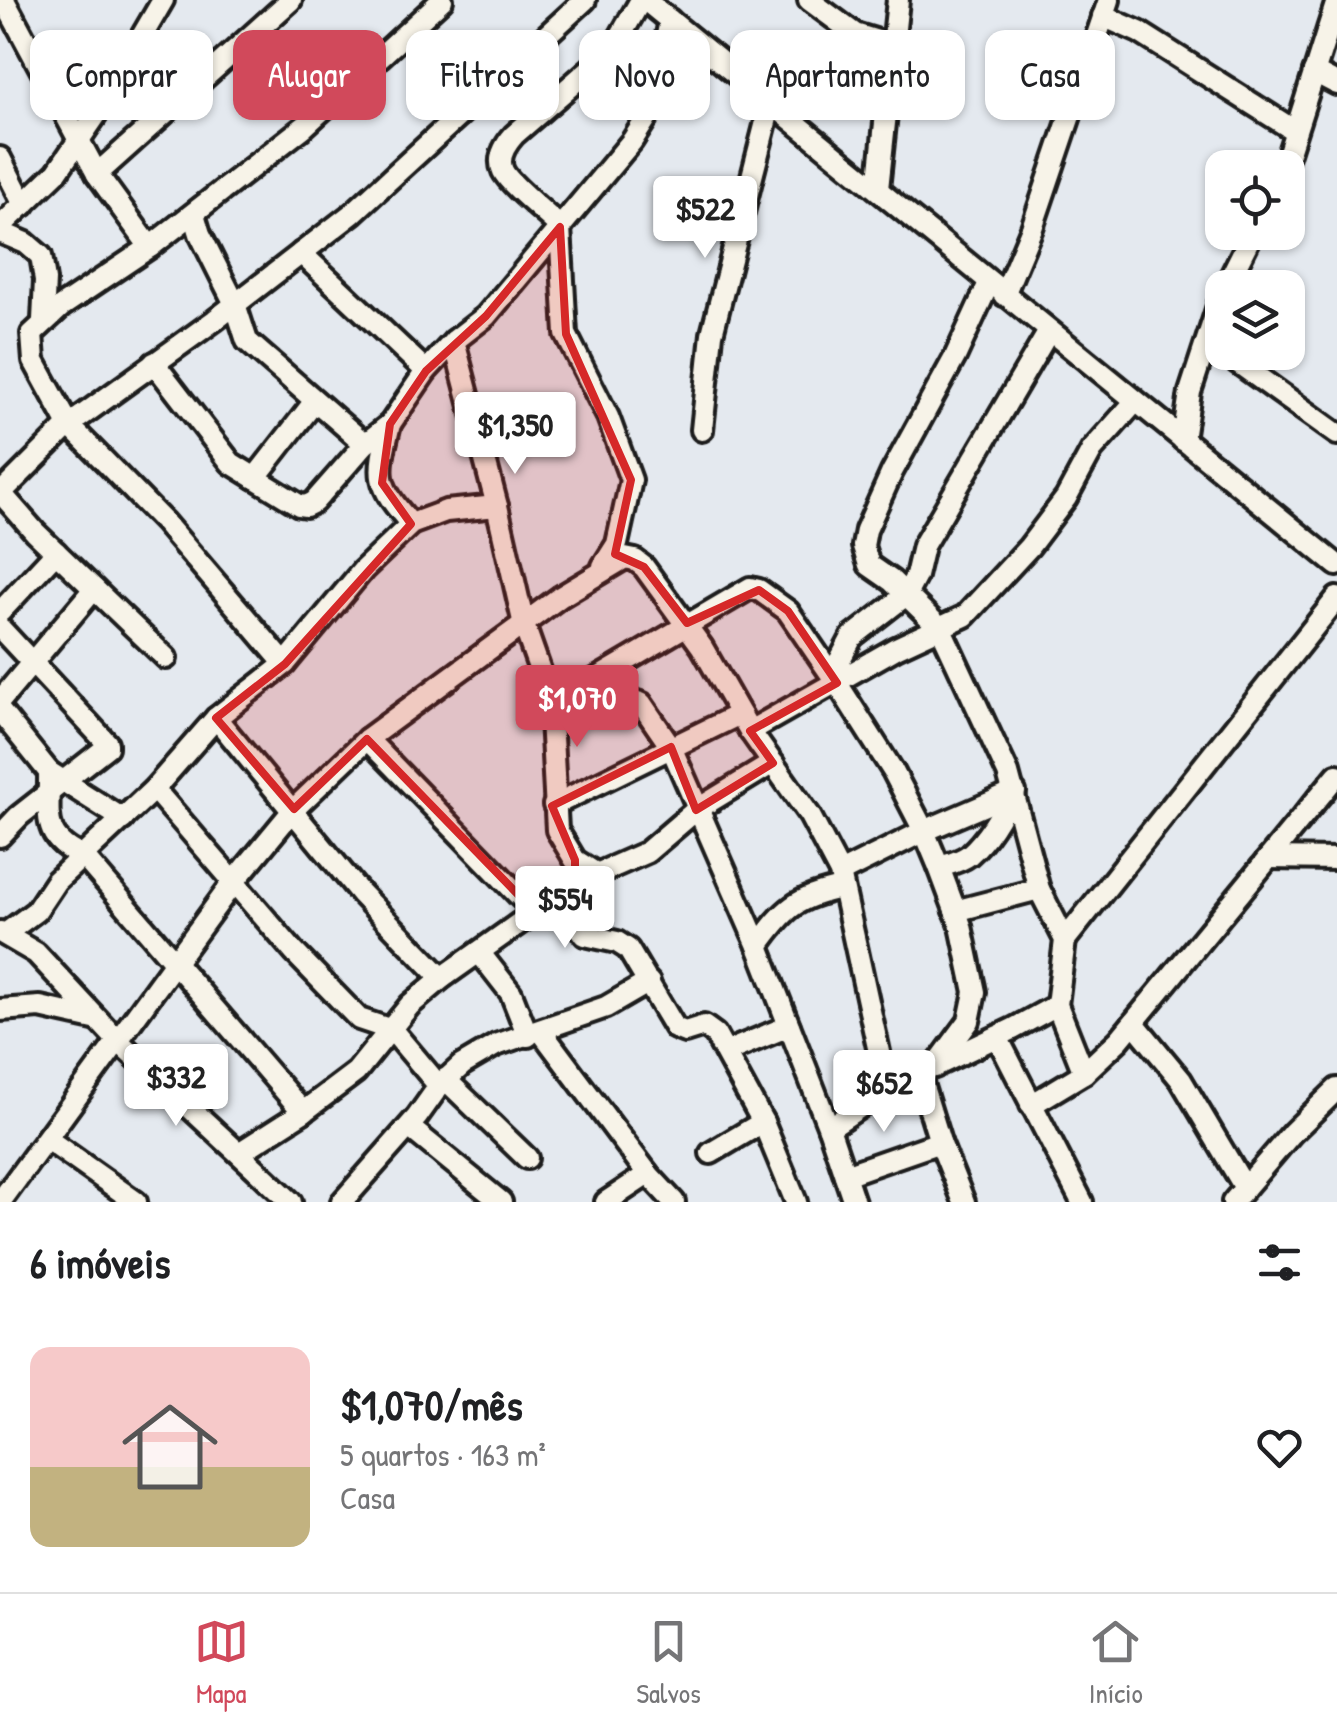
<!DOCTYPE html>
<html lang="pt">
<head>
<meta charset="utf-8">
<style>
  :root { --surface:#fff; --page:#f2f2f2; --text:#202124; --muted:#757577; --line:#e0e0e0; --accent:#d1495b }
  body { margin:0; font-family:"Patrick Hand",sans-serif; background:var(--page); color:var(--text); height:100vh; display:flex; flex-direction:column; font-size:38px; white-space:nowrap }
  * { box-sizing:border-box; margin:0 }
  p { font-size:32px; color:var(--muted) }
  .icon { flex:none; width:55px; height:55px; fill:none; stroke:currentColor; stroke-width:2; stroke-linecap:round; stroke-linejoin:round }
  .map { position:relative; height:1202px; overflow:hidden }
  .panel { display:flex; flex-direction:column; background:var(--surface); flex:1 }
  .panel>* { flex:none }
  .guide { position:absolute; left:30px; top:30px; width:1278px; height:90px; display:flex; gap:20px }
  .tools { position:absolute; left:1205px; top:150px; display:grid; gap:20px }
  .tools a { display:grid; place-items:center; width:100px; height:100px; border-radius:20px; background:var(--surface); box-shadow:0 2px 8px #0004; font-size:50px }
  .price { position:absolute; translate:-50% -85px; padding:0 22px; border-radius:10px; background:#fff; color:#222; font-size:32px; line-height:65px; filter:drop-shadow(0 2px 5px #0008) }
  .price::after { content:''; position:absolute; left:50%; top:60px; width:30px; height:22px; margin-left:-15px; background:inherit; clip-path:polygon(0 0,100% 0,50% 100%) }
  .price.active { background:var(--accent); color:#fff }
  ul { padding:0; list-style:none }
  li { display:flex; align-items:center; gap:30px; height:250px; padding:0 30px }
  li+li { border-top:2px solid var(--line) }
  li span { display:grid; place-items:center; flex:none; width:280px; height:200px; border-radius:20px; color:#555 }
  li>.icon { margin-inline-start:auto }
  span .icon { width:120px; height:120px; fill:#fffc; stroke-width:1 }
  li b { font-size:42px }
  h2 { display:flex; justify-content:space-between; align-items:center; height:120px; padding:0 30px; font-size:42px }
  .pill { padding:0 35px; border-radius:20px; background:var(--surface); box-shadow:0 2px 8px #0004; font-size:35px; line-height:90px }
  .pill.active { background:var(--accent); color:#fff }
  .tabs { display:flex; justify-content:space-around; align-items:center; height:140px; border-top:2px solid var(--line); background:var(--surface); font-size:28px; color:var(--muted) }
  .tabs a { display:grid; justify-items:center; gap:5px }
  .tabs .active { color:var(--accent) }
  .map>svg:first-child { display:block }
</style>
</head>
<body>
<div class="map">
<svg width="1337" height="1202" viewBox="0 0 1337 1202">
  <rect width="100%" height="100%" fill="#e4e9ef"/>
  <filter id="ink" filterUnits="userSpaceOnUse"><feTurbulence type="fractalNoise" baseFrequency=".01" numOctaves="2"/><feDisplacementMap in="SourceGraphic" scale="20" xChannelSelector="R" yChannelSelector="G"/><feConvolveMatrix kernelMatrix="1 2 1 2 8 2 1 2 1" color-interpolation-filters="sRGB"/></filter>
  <g filter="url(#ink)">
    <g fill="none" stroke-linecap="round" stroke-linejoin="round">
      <g stroke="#1c1c1c" stroke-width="28">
        <g id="minor">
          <path d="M4 0 97 174 150 247"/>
          <path d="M645 0 1337 565"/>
          <path d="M809 0 855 34 894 46"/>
          <path d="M1103 16 1139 32 1295 131"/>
          <path d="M1314 72 1337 84"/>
          <path d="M0 158 24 205"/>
          <path d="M1284 168 1337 1"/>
          <path d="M97 174 291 0"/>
          <path d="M878 189 898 0"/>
          <path d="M194 214 200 234 235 304 247 341 365 444"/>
          <path d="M0 227 57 172 96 115 163 0"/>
          <path d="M0 232 26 243 41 256 45 280 43 320"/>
          <path d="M301 253 426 371"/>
          <path d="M989 283 955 357 892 472 866 530 863 546 869 565 892 581 941 629 1008 773 1039 889 1065 940 1057 1005 1084 1073"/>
          <path d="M1225 288 1253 232"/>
          <path d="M1004 295 1032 228 1109 0"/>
          <path d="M454 341 497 506 524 625 550 699 557 830 575 860 597 874"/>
          <path d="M1223 352 1337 434"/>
          <path d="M154 363 231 463 299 505 306 506 314 502 365 444 390 424 426 371 454 341 486 316 632 141 653 108 670 20"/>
          <path d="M390 424C377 477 375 483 411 524"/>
          <path d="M702 430 712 334 771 102"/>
          <path d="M1183 440 1190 392 1222 294"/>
          <path d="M255 478 315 401"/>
          <path d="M1 493 35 532 166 658"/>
          <path d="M0 494 69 425 215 320 353 213 585 0"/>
          <path d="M603 566 617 544 631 480 608 417 566 334 560 227C548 215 509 184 503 171 497 158 506 144 514 135L613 49 641 0"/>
          <path d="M0 612 56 552"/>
          <path d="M0 628 107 743V747L19 816 0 836"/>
          <path d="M285 664 164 522 69 425 34 361 32 334 62 306 150 247 305 126 442 0"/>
          <path d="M832 675 852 637 906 595 916 576 923 546 1049 331"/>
          <path d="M579 689H594L641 703 671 747 758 946 829 1128 854 1202"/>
          <path d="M550 699 579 689 750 588 759 590 788 611 837 683 893 771 924 831 939 867 961 926 975 992 969 1021 935 1067"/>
          <path d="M0 701 94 589"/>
          <path d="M0 711 49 772 123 819"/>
          <path d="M216 718 360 893 442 978"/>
          <path d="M750 731 896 648 965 616 1029 547 1066 498 1092 450 1135 402"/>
          <path d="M367 739 535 912"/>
          <path d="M49 772C50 814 39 838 84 857L303 1112"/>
          <path d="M154 789 294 952 359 1019 392 1030 439 1086"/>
          <path d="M554 805 740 714"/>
          <path d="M1269 858 1337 859"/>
          <path d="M939 867C949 864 960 862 969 855 984 842 1004 814 1008 795"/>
          <path d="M840 873 924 831 1015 792"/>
          <path d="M558 898 585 935 617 942 628 949 675 1028 685 1032 704 1026 715 1034 763 1122 796 1202"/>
          <path d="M955 911 1039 889"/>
          <path d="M0 932 36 953 117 1040 291 1202"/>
          <path d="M5 934 36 911 56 881 154 789 216 718 285 664 363 570 411 524 446 511 497 506"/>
          <path d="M1065 940 1337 598"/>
          <path d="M758 946C784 909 796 897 842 888"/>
          <path d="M479 952 511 993 528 1036"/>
          <path d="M0 1010 40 1007 94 1019"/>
          <path d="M1134 1023 1181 1080 1245 1188"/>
          <path d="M541 1031 648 1174 674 1202"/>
          <path d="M997 1037 1082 1202"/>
          <path d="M726 1052 789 1026"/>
          <path d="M919 1074 940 1142 964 1202"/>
          <path d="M445 1079 527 1158"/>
          <path d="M1031 1105 1084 1073 1119 1040 1337 775"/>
          <path d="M409 1127 501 1202"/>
          <path d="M829 1128 887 1089 1013 1029 1057 1005"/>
          <path d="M47 1139 136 1202"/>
          <path d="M239 1153 303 1112 356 1072 410 1005 442 978 535 912 597 874 647 852 696 810 773 763"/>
          <path d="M711 1153 763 1122"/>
          <path d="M845 1175 940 1142"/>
          <path d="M0 1202 232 884 294 809 367 739 560 597 625 558 635 560 644 567 702 647 750 731 810 816 840 873 887 1089"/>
          <path d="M342 1202 417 1117 439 1086 462 1065 496 1045 606 1007 649 982"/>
          <path d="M606 1202 648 1174"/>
          <path d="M1233 1202 1292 1133 1337 1089"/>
        </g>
      </g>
      <use href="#minor" stroke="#f7f3e8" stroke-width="20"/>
    </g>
  </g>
  <path fill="#d62828" fill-opacity="0.2" stroke="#d62828" stroke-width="8" stroke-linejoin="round" d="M560 227 566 334 631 480 615 554 644 567 687 623 759 590 788 611 837 683 750 731 773 763 696 810 671 747 552 806 575 860V887L535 912 367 739 294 809 216 718 285 664 411 524 382 483 390 424 426 371 486 316Z"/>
</svg>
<div class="tools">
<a><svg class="icon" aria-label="locate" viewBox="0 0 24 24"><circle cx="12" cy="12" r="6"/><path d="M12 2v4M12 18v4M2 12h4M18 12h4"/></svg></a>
<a><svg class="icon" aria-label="layers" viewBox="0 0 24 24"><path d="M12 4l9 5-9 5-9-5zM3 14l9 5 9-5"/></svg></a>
</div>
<b class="price" style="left:705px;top:261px">$522</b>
<b class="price" style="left:515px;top:477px">$1,350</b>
<b class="price active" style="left:577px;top:750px">$1,070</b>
<b class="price" style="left:565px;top:951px">$554</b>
<b class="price" style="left:176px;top:1129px">$332</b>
<b class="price" style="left:884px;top:1135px">$652</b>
<div class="guide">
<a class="pill">Comprar</a>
<a class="pill active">Alugar</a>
<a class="pill">Filtros</a>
<a class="pill">Novo</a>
<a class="pill">Apartamento</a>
<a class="pill">Casa</a>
</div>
</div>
<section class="panel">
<h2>6 imóveis<svg class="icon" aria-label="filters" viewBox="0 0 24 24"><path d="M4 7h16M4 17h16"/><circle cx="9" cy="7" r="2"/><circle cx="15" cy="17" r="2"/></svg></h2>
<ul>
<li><span style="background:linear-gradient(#f6c9c9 60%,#c2b280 0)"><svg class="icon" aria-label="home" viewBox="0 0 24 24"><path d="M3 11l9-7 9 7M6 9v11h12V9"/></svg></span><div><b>$1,070/mês</b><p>5 quartos · 163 m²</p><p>Casa</p></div><svg class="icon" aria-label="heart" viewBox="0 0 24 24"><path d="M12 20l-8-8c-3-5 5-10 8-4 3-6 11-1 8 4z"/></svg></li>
</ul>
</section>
<nav class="tabs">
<a class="active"><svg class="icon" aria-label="map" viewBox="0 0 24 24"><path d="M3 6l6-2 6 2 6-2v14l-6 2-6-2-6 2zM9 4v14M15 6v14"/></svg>Mapa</a>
<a><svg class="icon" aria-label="saved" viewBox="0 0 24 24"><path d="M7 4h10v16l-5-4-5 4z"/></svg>Salvos</a>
<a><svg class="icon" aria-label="home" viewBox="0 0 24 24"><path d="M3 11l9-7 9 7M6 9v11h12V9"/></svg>Início</a>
</nav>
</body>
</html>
